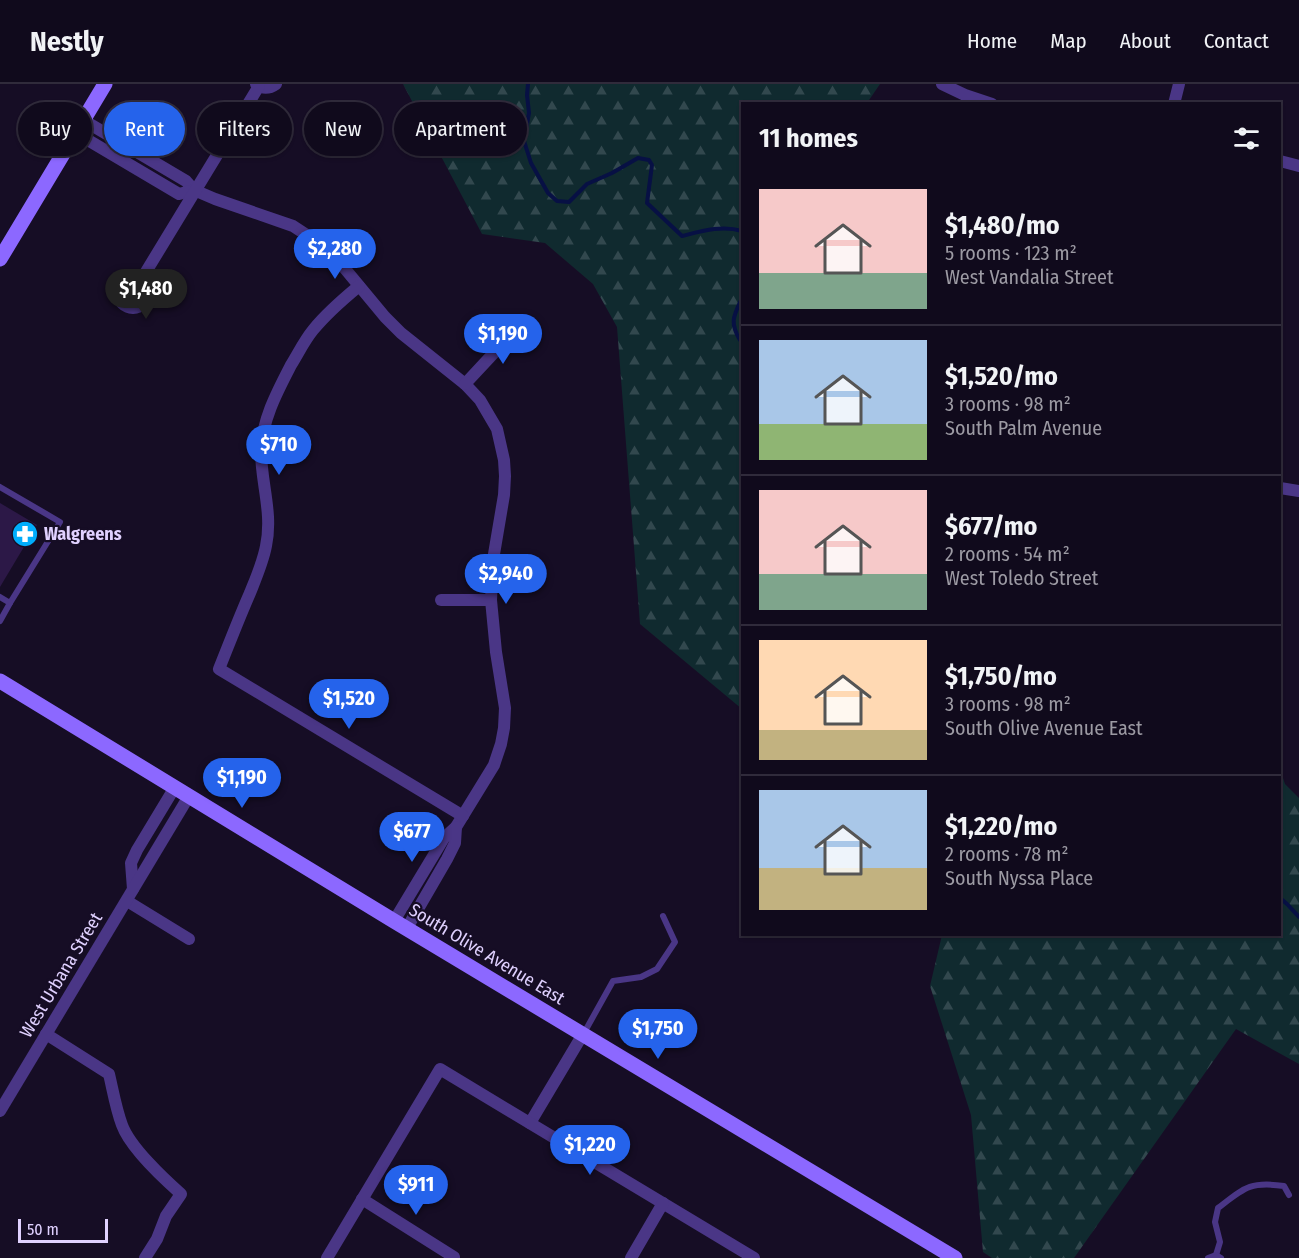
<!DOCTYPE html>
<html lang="en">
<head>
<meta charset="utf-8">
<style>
  :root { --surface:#100a1c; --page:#191325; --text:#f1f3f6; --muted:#9c9aa3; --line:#302b3b; --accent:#2563eb }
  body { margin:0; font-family:"Fira Sans Condensed",sans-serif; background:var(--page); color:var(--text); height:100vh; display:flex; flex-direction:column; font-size:22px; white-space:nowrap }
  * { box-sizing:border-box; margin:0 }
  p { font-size:20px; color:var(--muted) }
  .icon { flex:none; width:33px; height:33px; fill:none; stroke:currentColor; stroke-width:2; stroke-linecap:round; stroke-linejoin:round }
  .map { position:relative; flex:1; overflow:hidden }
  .sheet { position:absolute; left:741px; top:18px; width:540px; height:834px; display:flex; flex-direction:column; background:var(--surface); border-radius:0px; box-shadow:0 2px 4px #0004,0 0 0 2px var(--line) }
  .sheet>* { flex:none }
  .banner { position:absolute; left:18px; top:18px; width:570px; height:54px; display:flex; gap:12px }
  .scale { position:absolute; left:18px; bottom:15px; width:90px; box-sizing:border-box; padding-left:6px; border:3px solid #e0d1ff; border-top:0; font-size:16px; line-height:21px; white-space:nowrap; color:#e0d1ff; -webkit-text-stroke:4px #160d25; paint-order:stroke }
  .price { position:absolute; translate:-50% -51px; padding:0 14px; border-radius:21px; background:var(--accent); color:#fff; font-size:20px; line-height:39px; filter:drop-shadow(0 2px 3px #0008) }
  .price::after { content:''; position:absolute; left:50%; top:36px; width:18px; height:14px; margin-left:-9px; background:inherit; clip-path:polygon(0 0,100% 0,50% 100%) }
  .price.on { background:#222; color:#fff }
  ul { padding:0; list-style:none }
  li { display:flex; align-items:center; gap:18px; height:150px; padding:0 18px }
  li+li { border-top:2px solid var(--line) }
  li span { display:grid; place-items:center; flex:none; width:168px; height:120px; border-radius:0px; color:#555 }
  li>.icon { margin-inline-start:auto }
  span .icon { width:72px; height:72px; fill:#fffc; stroke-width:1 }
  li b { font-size:26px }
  h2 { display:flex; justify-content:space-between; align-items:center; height:72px; padding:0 18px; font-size:26px }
  .tag { padding:0 21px; border-radius:27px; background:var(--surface); box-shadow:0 2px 4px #0004,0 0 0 2px var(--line); font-size:21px; line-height:54px }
  .tag.on { background:var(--accent); color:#fff }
  header { display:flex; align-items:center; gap:36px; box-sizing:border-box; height:84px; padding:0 30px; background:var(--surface); border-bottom:2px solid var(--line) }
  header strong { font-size:28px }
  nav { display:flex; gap:33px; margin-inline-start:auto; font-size:21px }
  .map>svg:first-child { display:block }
</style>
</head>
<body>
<header>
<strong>Nestly</strong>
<nav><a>Home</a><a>Map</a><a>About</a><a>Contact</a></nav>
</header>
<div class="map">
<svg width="1299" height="1174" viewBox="0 0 1299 1174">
  <defs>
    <pattern id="forest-firs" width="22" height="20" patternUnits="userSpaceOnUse" patternTransform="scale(1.5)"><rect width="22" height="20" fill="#102a2f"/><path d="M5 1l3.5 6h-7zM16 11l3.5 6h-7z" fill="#32484e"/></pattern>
  </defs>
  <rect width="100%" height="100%" fill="#160d25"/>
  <g fill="url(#forest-firs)">
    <path d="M403 0H880L867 19 742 20V625L640 540 617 243 593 200 545 159 482 150Z"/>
    <path d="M1280 685 1285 700 1299 714V980L1236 945 1074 1174H992L983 1168 971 1031 930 902 942 851 1280 850Z"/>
  </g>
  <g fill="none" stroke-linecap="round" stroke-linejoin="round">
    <g stroke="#071044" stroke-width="4">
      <path d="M528 0 527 11 529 29 524 57 531 79 548 109 557 117 569 118 587 100 612 89 638 74 649 76 652 81 647 119 682 152C702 147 722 141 742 147"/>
      <path d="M742 214C734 231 729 238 740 256H742"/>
      <path d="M1280 814 1287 820 1299 833"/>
    </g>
  </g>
  <path fill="#2c1847" d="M0 419 37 441 0 503Z"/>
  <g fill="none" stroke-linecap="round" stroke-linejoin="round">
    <g stroke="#4a3686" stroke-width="6">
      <path d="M0 403 60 438 10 519"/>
      <path d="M0 513 10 519 0 537"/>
      <path d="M584 949 613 897 641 893 657 885 675 858 663 832"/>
      <path d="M1216 1171 1220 1158 1215 1138 1218 1124C1244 1104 1250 1097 1284 1102L1289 1111"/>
      <path d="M1208 1174 1216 1171 1221 1174"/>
    </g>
    <g stroke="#4a3686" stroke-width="12">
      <path d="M256 0C262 5 269 5 276 0"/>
      <path d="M942 0 965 11 992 20"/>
      <path d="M1174 20 1179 0"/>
      <path d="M83 36 186 97 194 106 215 115 293 142 325 163 341 180 385 233 401 249 465 300 480 316 497 345 504 376 505 392 504 411 493 476 491 516 496 568 505 624 504 644 501 660 494 681 456 743 444 754 394 837"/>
      <path d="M76 49 179 110 194 106"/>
      <path d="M1280 77 1299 82"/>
      <circle cx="133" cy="209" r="15"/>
      <path d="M141 196 259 2"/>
      <path d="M359 202C342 216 326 230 313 246 304 257 298 270 291 281 277 308 262 336 261 367 261 399 273 429 266 462 263 478 256 494 250 509 239 534 229 560 219 585L463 732"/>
      <path d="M465 300 519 242"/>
      <path d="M1280 404 1299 407"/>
      <path d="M441 516H491"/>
      <path d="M133 805 131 779 137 766 175 703"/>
      <path d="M127 817 189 855"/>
      <path d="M407 844 447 775 455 759 456 743"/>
      <path d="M46 950 109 990C113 1007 116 1025 122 1041 130 1063 164 1095 181 1110L166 1132 157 1155 145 1174"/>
      <path d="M0 1027 189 712"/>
      <path d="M530 1039 583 950"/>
      <path d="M362 1115 454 1173"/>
      <path d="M327 1174 440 985 754 1174"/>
      <path d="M631 1174 663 1119"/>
    </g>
    <g stroke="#8c68ff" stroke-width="15">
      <path d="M0 175 105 0"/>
      <path d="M0 597 394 837 955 1174"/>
    </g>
  </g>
  <defs>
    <g id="pharmacy-disc" transform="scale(1.35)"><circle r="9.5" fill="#00adfc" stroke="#160d25"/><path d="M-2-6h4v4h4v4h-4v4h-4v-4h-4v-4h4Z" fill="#fff"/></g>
  </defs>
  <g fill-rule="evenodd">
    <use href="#pharmacy-disc" x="25" y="450"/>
  </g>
  <g text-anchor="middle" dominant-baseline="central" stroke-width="4.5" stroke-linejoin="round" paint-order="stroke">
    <g font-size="18" font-weight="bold" fill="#e0d1ff" stroke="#160d25" text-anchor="start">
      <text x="44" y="450">Walgreens</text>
    </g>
    <g font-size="18" fill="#e0d1ff" stroke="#160d25">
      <text transform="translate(487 870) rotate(31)">South Olive Avenue East</text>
      <text transform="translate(61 891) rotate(-59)">West Urbana Street</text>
    </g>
  </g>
</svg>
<div class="scale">50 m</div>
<b class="price" style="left:335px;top:196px">$2,280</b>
<b class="price on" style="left:146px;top:236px">$1,480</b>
<b class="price" style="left:503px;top:281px">$1,190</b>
<b class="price" style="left:279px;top:392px">$710</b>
<b class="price" style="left:506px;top:521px">$2,940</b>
<b class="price" style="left:349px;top:646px">$1,520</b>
<b class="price" style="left:242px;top:725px">$1,190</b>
<b class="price" style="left:412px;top:779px">$677</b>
<b class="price" style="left:658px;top:976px">$1,750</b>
<b class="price" style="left:590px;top:1092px">$1,220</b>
<b class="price" style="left:416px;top:1132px">$911</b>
<div class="banner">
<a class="tag">Buy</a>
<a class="tag on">Rent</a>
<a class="tag">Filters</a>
<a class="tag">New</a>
<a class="tag">Apartment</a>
</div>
<section class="sheet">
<h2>11 homes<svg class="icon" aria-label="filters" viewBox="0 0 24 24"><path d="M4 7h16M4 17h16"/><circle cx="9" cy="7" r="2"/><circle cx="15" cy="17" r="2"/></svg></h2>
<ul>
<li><span style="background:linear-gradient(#f6c9c9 70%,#7fa58c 0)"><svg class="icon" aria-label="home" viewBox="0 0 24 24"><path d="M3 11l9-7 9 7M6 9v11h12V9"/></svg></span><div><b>$1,480/mo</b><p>5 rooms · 123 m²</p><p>West Vandalia Street</p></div></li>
<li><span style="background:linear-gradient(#a9c7e8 70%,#8fb573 0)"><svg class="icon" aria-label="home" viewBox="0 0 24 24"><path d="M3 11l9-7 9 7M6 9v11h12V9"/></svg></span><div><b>$1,520/mo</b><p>3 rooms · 98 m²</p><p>South Palm Avenue</p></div></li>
<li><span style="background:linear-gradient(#f6c9c9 70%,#7fa58c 0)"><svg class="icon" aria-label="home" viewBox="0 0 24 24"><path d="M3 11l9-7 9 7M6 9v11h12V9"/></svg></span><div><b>$677/mo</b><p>2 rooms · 54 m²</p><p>West Toledo Street</p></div></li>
<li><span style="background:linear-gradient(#ffd9b3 75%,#c2b280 0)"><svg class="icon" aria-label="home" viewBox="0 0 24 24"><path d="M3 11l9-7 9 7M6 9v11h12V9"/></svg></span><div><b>$1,750/mo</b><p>3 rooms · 98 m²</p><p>South Olive Avenue East</p></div></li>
<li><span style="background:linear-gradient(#a9c7e8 65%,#c2b280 0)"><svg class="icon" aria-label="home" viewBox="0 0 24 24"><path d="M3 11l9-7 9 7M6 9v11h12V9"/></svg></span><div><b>$1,220/mo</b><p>2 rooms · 78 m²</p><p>South Nyssa Place</p></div></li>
</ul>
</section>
</div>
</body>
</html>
